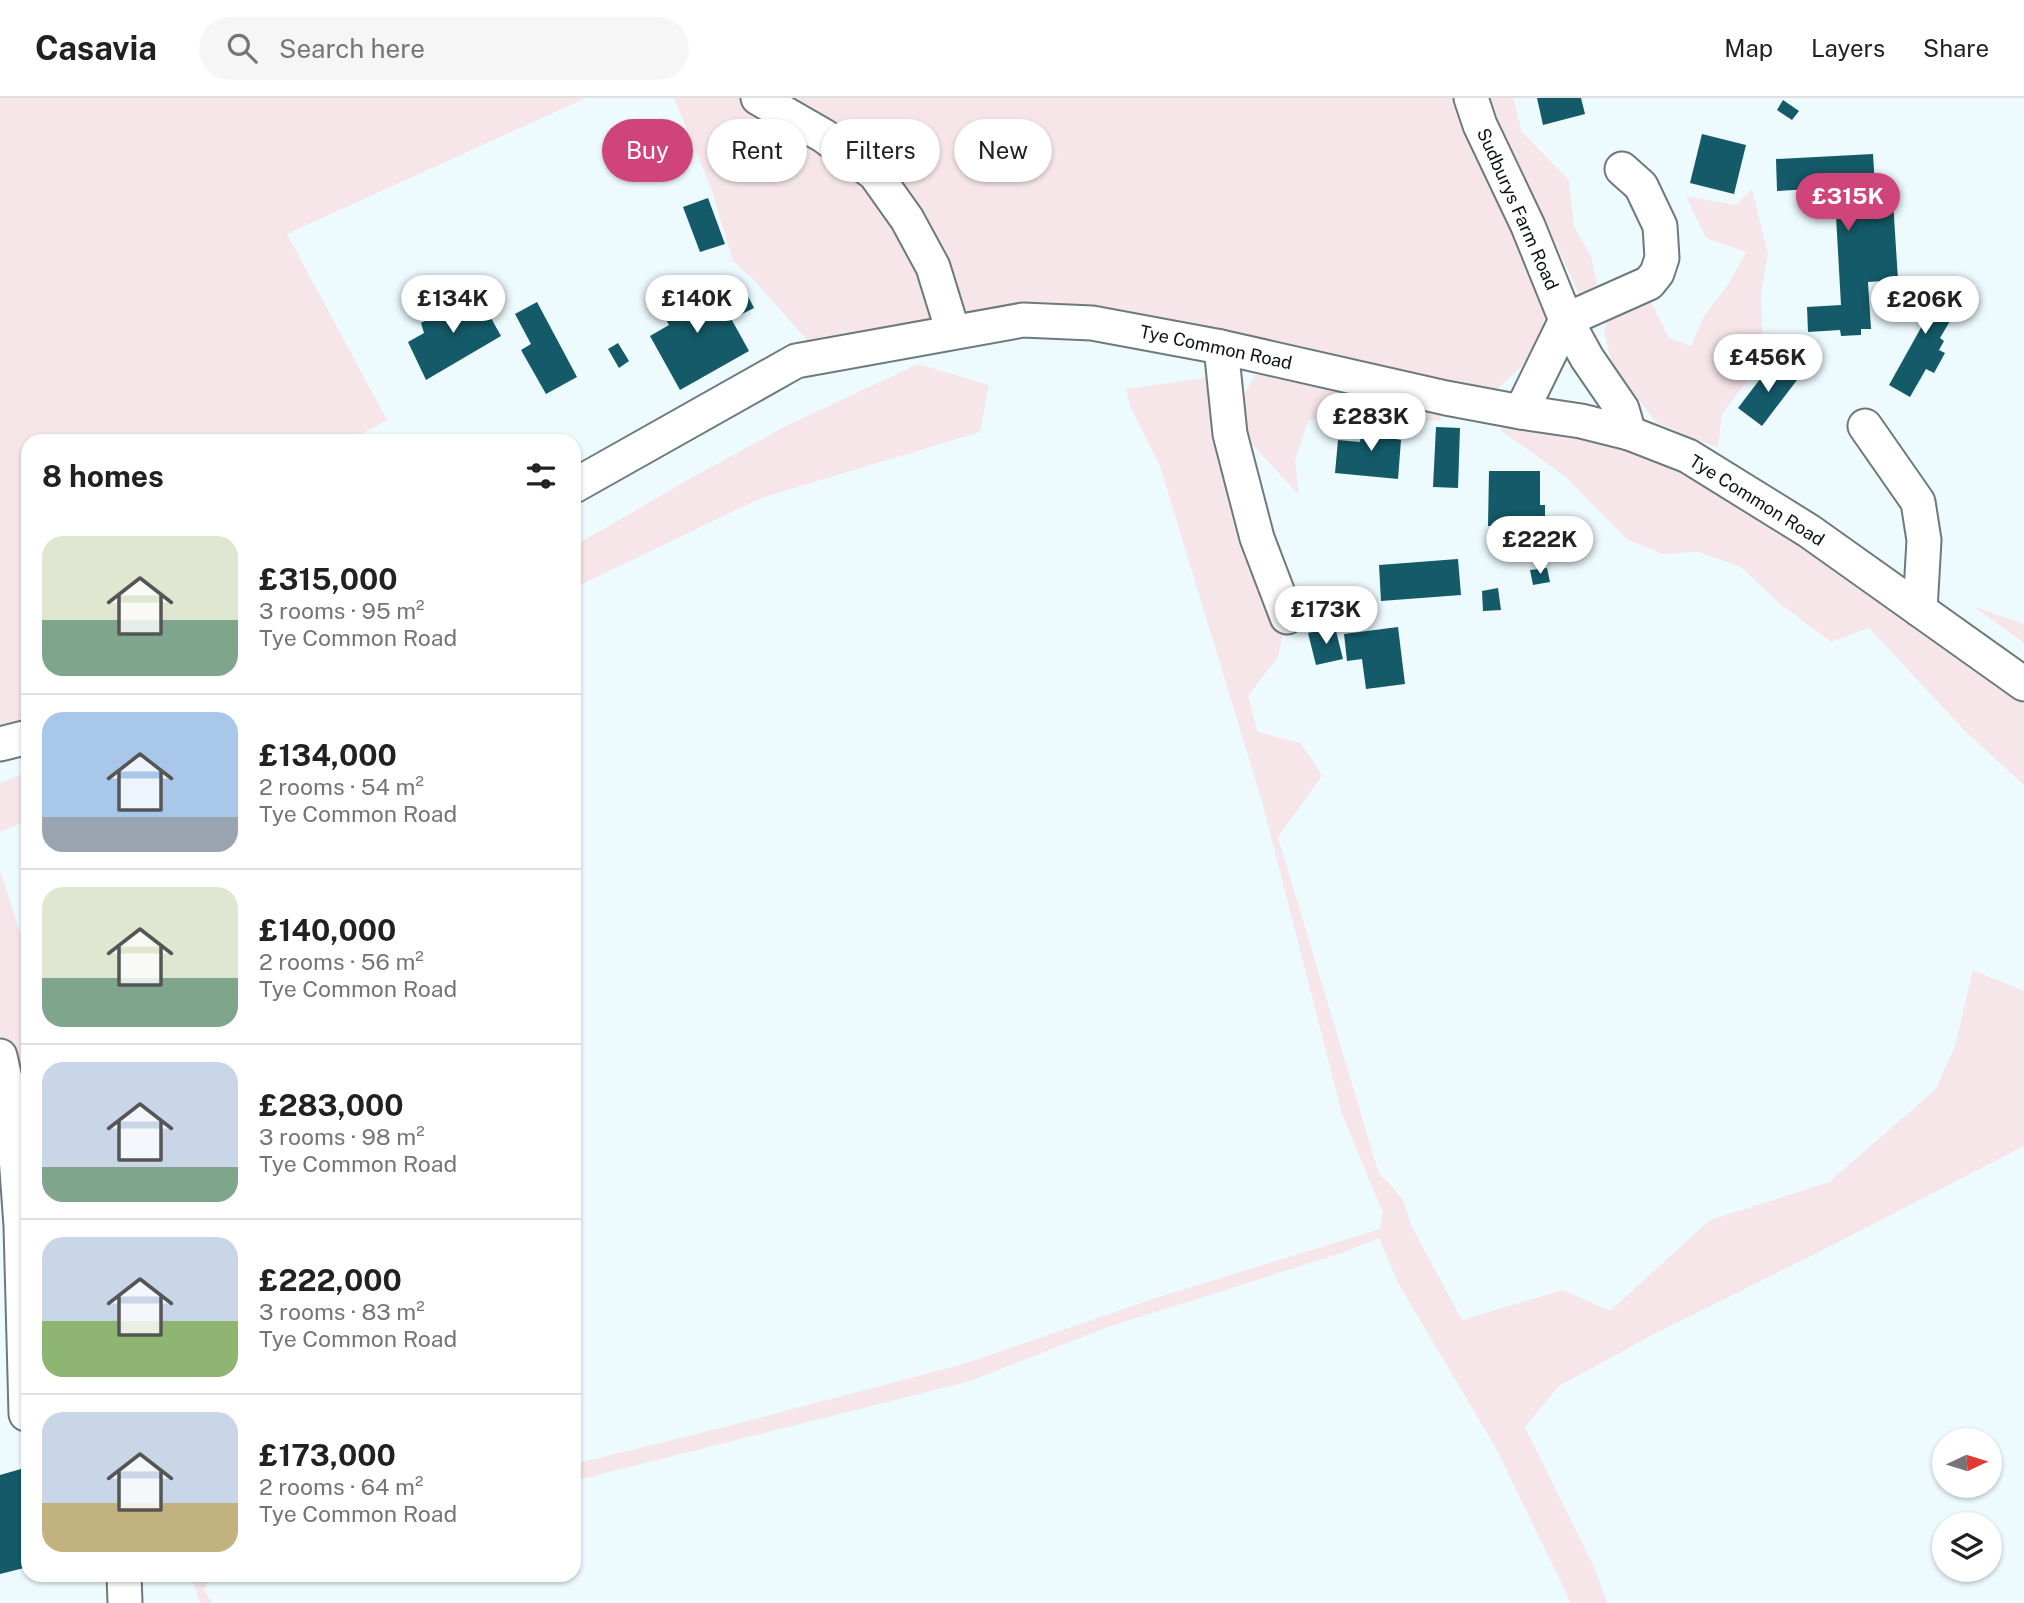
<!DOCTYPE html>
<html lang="en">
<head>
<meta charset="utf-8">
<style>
  :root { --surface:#fff; --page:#f6f6f6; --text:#202124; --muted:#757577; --line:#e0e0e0; --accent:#d04579 }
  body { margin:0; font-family:"Public Sans",sans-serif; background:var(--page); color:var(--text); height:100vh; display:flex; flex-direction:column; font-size:26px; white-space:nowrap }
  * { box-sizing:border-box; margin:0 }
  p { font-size:23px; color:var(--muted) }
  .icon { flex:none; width:38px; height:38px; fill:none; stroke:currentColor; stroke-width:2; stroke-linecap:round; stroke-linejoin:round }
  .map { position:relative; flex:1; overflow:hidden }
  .panel { position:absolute; left:21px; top:336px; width:560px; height:1148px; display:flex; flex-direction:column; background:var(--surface); border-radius:21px; box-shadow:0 2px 5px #0004 }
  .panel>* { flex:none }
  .top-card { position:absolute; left:602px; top:21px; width:665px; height:63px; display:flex; gap:14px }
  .needle { width:46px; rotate:86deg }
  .fabs { position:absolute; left:1932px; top:1330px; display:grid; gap:14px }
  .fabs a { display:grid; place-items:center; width:70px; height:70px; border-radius:50%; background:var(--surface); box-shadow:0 2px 5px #0004; font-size:35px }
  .price { position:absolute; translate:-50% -60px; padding:0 16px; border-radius:24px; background:#fff; color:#222; font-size:23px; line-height:46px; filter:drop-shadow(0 2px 4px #0008) }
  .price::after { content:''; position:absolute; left:50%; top:42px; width:21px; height:16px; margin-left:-10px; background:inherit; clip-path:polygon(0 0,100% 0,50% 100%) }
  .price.active { background:var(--accent); color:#fff }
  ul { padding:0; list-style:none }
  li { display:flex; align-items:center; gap:21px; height:175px; padding:0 21px }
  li+li { border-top:2px solid var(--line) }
  li span { display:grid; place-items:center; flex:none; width:196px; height:140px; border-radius:21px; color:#555 }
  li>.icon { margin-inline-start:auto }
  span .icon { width:84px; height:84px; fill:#fffc; stroke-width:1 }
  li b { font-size:30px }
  h2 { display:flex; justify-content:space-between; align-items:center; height:84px; padding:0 21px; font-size:30px }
  .pill { padding:0 24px; border-radius:32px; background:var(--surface); box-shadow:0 2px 5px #0004; font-size:24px; line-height:63px }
  .pill.active { background:var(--accent); color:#fff }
  header { display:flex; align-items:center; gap:42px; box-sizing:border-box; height:98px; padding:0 35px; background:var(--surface); border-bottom:2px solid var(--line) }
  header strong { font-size:33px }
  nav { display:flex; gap:38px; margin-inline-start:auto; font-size:24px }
  .search { width:490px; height:63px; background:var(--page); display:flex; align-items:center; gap:18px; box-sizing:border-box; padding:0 24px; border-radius:38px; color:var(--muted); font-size:26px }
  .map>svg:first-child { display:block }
</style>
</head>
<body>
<header>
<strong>Casavia</strong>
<div class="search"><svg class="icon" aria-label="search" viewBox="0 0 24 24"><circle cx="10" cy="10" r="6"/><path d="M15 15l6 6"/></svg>Search here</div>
<nav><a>Map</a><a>Layers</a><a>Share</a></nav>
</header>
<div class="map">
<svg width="2024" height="1505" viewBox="0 0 2024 1505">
  <rect width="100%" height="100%" fill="#edfbff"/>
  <g fill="#f6e6ea">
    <path d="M0 0H586L287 136 387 322 348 343H28V639L0 646Z"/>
    <path d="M674 0H1475L1551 195 1544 248 1495 293 1446 300 1440 322 1401 324 1353 311 1308 323 1295 363 1299 397 1242 335 1240 304 1255 277H1340L1092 225 796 263 807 242 752 180 733 163 711 90Z"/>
    <path d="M1490 0H1513L1522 34 1569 82 1574 129 1591 158 1597 187 1581 200 1501 28Z"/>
    <path d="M1752 91 1768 156 1761 196 1763 262 1722 316 1718 350 1657 325 1612 269 1604 232 1616 202 1649 200 1669 240 1691 248 1704 218 1730 184 1746 154 1706 140 1686 98 1736 107Z"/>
    <path d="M918 266 989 287 980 334 761 400 574 490V448L693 379 786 328Z"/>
    <path d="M1224 277 1287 519 1278 559 1248 598 1258 634 1300 645 1314 664 1322 678 1278 739 1379 1076 1388 1084 1403 1102 1412 1129 1462 1222 1563 1192 1610 1213 1710 1122 1829 1084 1936 991 1955 948 1973 872 2024 893V1048L1815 1156 1656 1235 1559 1288 1525 1329 1595 1471 1607 1505H1571L1497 1352 1398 1185 1379 1140 1342 1155 1108 1229 970 1283 574 1383V1366L713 1332 960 1267 1159 1199 1380 1131 1383 1115 1342 1016 1263 707 1160 368 1130 308 1126 291Z"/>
    <path d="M1521 314 1629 335 2024 590V687L1967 635 1869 530 1831 544 1779 505 1741 469 1699 454 1663 456 1628 442 1566 379 1500 332Z"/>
    <path d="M1973 508 2024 526V545Z"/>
    <path d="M28 674V722L0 734V685Z"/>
    <path d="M0 772 28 859V993L0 1002Z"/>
    <path d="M191 1477H211L204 1492 212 1505H200Z"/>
  </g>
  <g fill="#145a68">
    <path d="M1537 0H1581L1585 16 1543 27Z"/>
    <path d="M1783 2 1799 13 1792 22 1777 12Z"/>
    <path d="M1702 36 1746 47 1734 96 1690 85Z"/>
    <path d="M1873 56 1876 104 1893 103 1898 182 1868 184 1871 231H1861V237L1841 238 1840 232 1808 234 1807 209 1841 207 1836 118 1826 119 1825 90 1777 93 1776 61Z"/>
    <path d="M708 100 725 146 700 154 683 109Z"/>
    <path d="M708 179 749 253 680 292 650 238 669 227 658 208Z"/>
    <path d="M740 182 754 210 738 218 724 190Z"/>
    <path d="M1917 182 1960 206 1940 240 1944 243 1939 252 1945 255 1934 275 1926 271 1910 299 1889 287 1927 219 1903 206Z"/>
    <path d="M476 193 501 238 426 282 408 244 424 235 421 225Z"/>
    <path d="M537 204 577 279 546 296 521 252 531 246 515 216Z"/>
    <path d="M618 245 629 263 619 270 608 251Z"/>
    <path d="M1773 264 1797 282 1762 328 1738 310Z"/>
    <path d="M1362 325 1397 328 1396 341 1401 342 1398 381 1335 375 1338 342 1360 344Z"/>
    <path d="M1436 329 1460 330 1458 390 1433 389Z"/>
    <path d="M1489 373H1540V407H1545V422H1538V428H1488Z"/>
    <path d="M1554 434 1556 447 1532 448 1530 436Z"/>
    <path d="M1458 461 1461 497 1381 503 1379 467Z"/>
    <path d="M1547 470 1550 484 1533 487 1530 472Z"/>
    <path d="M1498 490 1501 512 1483 513 1482 493Z"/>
    <path d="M1335 529 1343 561 1316 567 1308 535Z"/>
    <path d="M1398 529 1405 586 1366 591 1362 561 1347 563 1344 536Z"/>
    <path d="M28 1369V1469L0 1476V1377Z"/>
  </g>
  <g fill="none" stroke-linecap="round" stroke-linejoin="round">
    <g stroke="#6d7a7d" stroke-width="37">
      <g id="minor">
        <path d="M758 0 824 38 875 76 907 121 933 169 953 234"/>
        <path d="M1471 0 1480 27 1528 128 1566 222 1587 260 1622 311 1629 335"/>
        <path d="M1221 249 1230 336 1257 440 1287 519"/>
        <path d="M1521 314 1566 222 1649 185 1657 175 1662 160 1660 128 1641 88 1622 71"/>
        <path d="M1865 328 1918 404 1924 442 1920 512"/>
        <path d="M574 388 796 263 1023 222 1092 225 1221 249 1446 300 1521 314 1581 323 1629 335 1688 358 1809 433 2024 586"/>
        <path d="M0 646 28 639"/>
        <path d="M0 958 13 1016 21 1128 26 1316"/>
        <path d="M124 1477 125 1505"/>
      </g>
    </g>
    <use href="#minor" stroke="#fff" stroke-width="33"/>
  </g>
  <g text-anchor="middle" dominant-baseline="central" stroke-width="7" stroke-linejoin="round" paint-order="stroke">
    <g font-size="18" fill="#0d1213" stroke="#fff">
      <text transform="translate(1518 111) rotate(66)">Sudburys Farm Road</text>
      <text transform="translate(1216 249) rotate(12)">Tye Common Road</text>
      <text transform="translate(1757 402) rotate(32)">Tye Common Road</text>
    </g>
  </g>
</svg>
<div class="fabs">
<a><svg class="needle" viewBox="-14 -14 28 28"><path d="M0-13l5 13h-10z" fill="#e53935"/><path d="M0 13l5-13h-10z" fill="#757577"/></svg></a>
<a><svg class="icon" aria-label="layers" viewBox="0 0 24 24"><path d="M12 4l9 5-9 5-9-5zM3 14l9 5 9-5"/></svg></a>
</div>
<b class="price active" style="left:1848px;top:135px">£315K</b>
<b class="price" style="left:453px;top:237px">£134K</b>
<b class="price" style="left:697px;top:237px">£140K</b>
<b class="price" style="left:1925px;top:238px">£206K</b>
<b class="price" style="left:1768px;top:296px">£456K</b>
<b class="price" style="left:1371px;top:355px">£283K</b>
<b class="price" style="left:1540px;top:478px">£222K</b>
<b class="price" style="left:1326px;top:548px">£173K</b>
<div class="top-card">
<a class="pill active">Buy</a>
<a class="pill">Rent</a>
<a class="pill">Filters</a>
<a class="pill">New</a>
</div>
<section class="panel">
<h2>8 homes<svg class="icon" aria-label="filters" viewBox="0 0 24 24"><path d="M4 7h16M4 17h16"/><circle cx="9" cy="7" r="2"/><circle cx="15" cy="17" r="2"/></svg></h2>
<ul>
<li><span style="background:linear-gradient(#dfe7d0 60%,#7fa58c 0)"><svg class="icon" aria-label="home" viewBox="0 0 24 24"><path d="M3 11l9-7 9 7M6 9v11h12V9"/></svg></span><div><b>£315,000</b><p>3 rooms · 95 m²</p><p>Tye Common Road</p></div></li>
<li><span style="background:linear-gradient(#a9c7e8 75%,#9aa5b1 0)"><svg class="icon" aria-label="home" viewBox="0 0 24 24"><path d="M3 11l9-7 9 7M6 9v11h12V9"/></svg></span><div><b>£134,000</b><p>2 rooms · 54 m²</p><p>Tye Common Road</p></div></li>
<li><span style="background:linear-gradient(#dfe7d0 65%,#7fa58c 0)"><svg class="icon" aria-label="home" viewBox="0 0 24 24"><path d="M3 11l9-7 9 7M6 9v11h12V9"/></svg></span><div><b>£140,000</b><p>2 rooms · 56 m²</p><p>Tye Common Road</p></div></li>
<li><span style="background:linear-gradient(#c9d6e8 75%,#7fa58c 0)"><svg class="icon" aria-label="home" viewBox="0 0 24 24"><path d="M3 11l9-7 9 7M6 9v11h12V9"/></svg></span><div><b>£283,000</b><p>3 rooms · 98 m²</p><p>Tye Common Road</p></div></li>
<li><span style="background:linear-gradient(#c9d6e8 60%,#8fb573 0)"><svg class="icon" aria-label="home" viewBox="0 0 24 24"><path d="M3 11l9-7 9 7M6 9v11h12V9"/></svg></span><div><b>£222,000</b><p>3 rooms · 83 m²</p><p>Tye Common Road</p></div></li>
<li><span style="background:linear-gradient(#c9d6e8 65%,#c2b280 0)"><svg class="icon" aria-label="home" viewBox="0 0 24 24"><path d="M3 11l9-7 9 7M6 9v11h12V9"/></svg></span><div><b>£173,000</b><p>2 rooms · 64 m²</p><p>Tye Common Road</p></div></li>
</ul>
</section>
</div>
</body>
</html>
